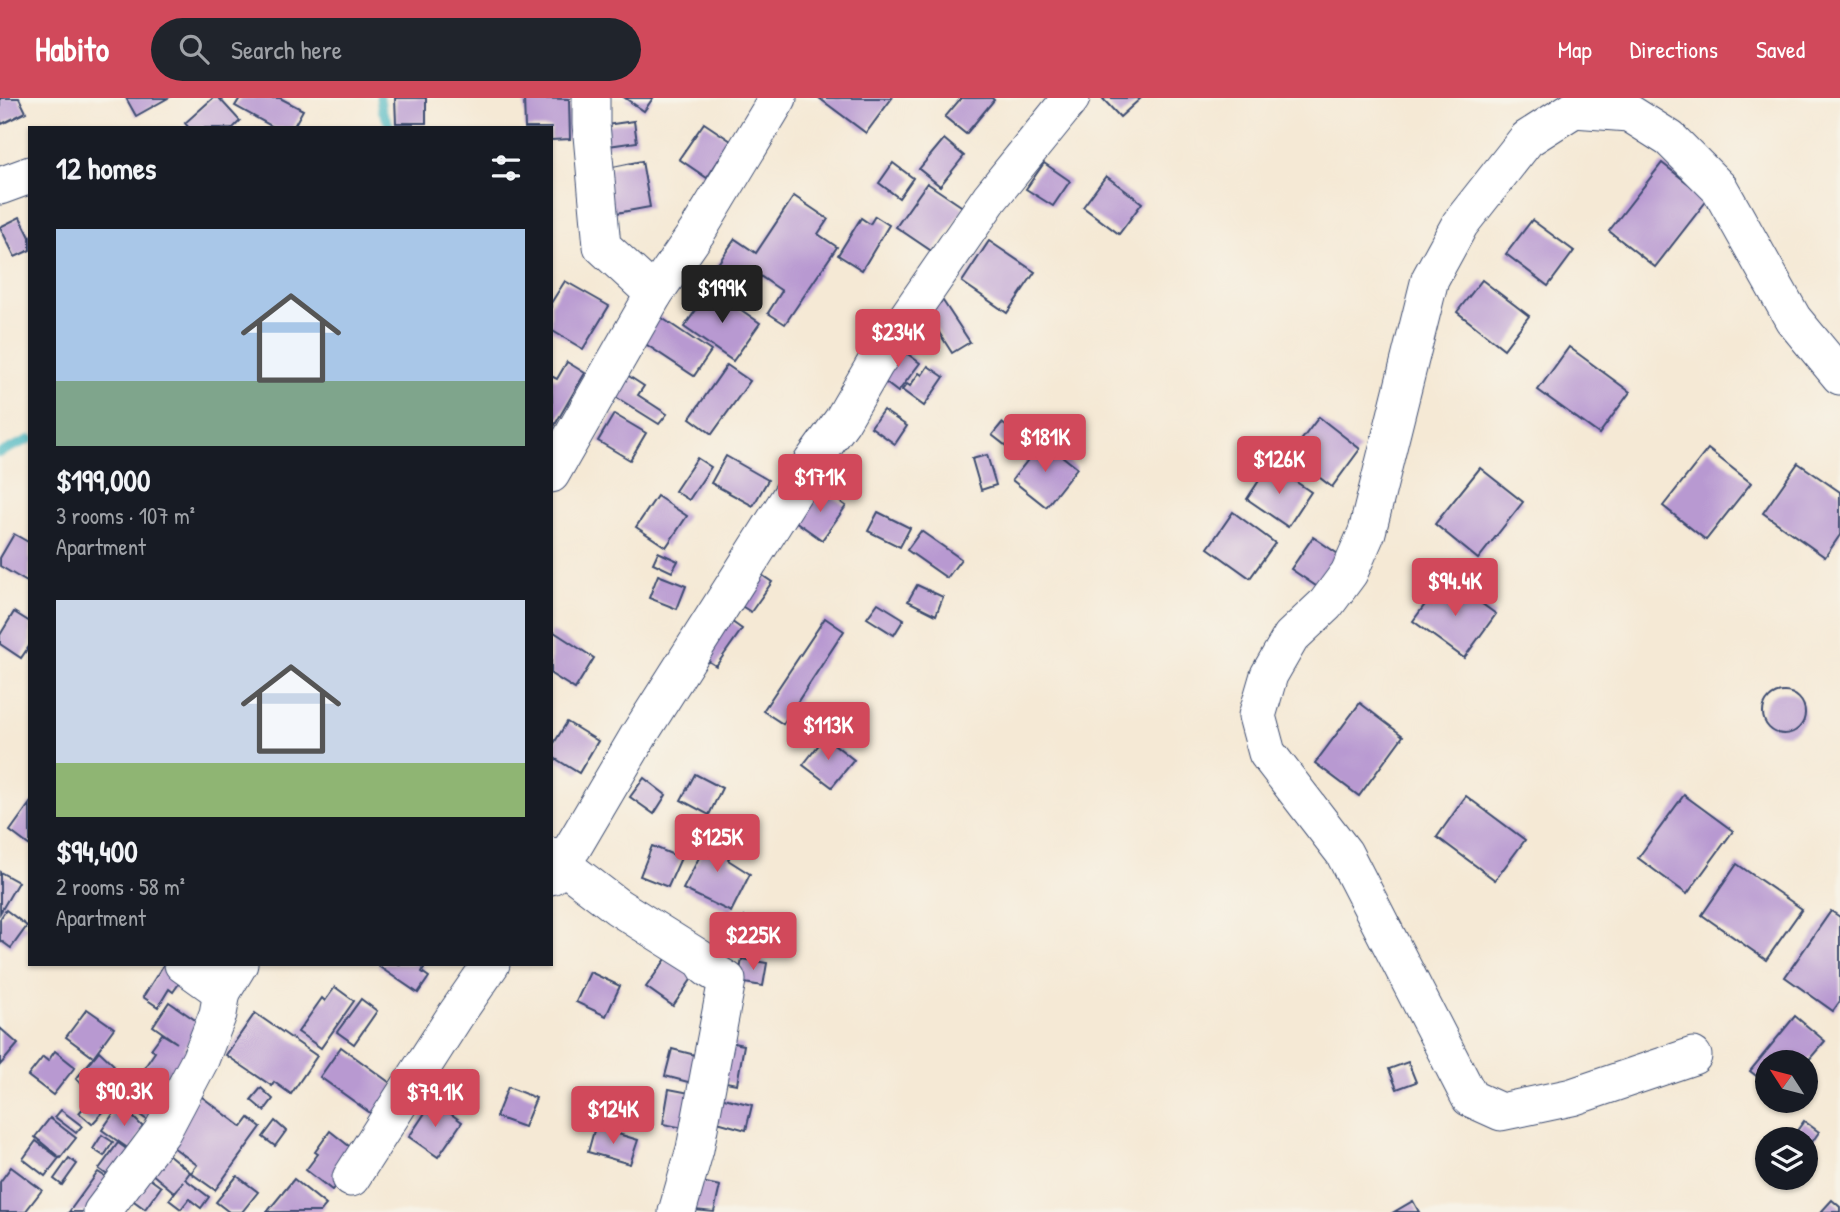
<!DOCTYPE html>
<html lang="en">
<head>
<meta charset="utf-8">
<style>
  :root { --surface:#171b24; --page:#20242c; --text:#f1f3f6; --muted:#9ea1a6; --accent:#d1495b }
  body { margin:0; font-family:"Patrick Hand",sans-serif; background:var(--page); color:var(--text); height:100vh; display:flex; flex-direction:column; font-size:26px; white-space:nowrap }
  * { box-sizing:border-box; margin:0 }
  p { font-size:23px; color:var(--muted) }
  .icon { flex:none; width:38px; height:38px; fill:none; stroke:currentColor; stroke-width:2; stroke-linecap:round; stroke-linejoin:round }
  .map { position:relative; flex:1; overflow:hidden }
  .sheet { position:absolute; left:28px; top:28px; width:525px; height:840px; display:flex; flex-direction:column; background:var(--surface); border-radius:0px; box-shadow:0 2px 5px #0004 }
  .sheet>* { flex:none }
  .needle { width:46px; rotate:306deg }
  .fabs { position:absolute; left:1755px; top:952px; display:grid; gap:14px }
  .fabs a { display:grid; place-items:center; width:63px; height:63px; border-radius:50%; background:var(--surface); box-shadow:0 2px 5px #0004; font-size:35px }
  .price { position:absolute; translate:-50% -60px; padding:0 16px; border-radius:7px; background:var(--accent); color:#fff; font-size:23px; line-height:46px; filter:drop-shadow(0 2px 4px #0008) }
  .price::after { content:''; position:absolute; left:50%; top:42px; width:21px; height:16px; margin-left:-10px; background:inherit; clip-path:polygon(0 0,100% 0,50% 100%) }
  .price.selected { background:#222; color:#fff }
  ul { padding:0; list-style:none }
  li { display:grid; align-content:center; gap:14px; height:371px; padding:0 28px }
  li span { display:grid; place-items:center; height:217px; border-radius:0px; color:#555 }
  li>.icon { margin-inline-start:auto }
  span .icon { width:126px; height:126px; fill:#fffc; stroke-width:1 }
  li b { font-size:30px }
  h2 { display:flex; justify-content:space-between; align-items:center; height:84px; padding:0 28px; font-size:30px }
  header { display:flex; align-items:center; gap:42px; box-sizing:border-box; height:98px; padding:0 35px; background:var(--accent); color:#fff }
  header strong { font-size:33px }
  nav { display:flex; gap:38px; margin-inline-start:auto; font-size:24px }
  .search { width:490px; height:63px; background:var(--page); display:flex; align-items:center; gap:18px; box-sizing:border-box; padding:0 24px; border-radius:38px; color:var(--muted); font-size:26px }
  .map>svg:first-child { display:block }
</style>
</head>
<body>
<header>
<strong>Habito</strong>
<div class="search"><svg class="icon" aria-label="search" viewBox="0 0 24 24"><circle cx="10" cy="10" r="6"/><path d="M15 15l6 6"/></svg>Search here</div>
<nav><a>Map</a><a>Directions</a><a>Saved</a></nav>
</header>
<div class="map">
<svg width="1840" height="1114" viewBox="0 0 1840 1114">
  <rect width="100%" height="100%" fill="#f7f3e8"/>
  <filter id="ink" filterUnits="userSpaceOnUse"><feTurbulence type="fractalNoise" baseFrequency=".0143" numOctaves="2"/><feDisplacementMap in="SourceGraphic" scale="14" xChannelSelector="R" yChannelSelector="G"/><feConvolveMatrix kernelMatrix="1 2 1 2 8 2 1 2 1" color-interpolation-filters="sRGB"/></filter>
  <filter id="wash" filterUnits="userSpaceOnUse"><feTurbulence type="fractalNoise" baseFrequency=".00686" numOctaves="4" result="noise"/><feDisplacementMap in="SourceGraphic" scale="28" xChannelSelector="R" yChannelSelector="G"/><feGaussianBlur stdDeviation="1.57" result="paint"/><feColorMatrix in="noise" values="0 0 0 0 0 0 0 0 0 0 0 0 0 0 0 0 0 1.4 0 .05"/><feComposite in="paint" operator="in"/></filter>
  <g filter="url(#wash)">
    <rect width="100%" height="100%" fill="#f5e9d5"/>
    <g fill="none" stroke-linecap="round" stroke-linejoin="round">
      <g stroke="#47b6c1" stroke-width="9">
        <path d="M380 0 382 12 391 30"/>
        <path d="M0 355 30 341"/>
      </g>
    </g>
    <g id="blocks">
      <g fill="#b899d1">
        <path d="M0 0H19L26 14 2 26 0 22Z"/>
        <path d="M126 0H168L136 18Z"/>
        <path d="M213 0H219L240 23 233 30H189L185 25Z"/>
        <path d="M240 0H280L303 12 293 30H275L235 8Z"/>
        <path d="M395 0H426V25H396Z"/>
        <path d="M524 0 569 1 570 41 551 42V30H525Z"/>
        <path d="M625 0H653L644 13Z"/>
        <path d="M819 0H892L866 35Z"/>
        <path d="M961 0H992L994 2 966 36 945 19Z"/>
        <path d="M1105 0H1141L1120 19 1103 1Z"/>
        <path d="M634 23 637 44 601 49 599 28Z"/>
        <path d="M704 25 731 43 707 80 679 61Z"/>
        <path d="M944 41 964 58 940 88 919 71Z"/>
        <path d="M642 63 650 109 611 116 603 71Z"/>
        <path d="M893 65 913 80 899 100 879 85Z"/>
        <path d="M1044 65 1070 83 1053 108 1026 91Z"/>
        <path d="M1662 65 1708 101 1655 169 1609 133Z"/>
        <path d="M1106 78 1142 105 1119 136 1083 109Z"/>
        <path d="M927 85 964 110 933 154 896 129Z"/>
        <path d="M794 98 828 121 818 136 837 149 785 226 768 215 782 193 760 178 746 200 711 176 735 141 756 155Z"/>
        <path d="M875 118 889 127 862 172 838 157 861 120 870 126Z"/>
        <path d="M20 119 30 139V152L15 159 0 129Z"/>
        <path d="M1532 122 1574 153 1548 188 1506 156Z"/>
        <path d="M989 143 1035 174 1007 215 962 184Z"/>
        <path d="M1482 182 1529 218 1504 251 1457 214Z"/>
        <path d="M565 183 609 208 583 251 551 232V205Z"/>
        <path d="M711 191 760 225 733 263 684 229Z"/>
        <path d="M943 203 970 244 952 255 926 214Z"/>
        <path d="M659 218 711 253 694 278 641 243Z"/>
        <path d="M898 249 920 265 898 294 877 278Z"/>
        <path d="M1569 249 1630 294 1599 336 1538 292Z"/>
        <path d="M567 264 585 275 553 330 551 278 557 281Z"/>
        <path d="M727 267 750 283 712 336 690 320Z"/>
        <path d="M928 268 944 279 924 308 902 292 907 286 910 288 919 275 922 277Z"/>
        <path d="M624 275 644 288 638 297 667 316 659 326 611 296Z"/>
        <path d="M883 312 907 328 895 346 871 329Z"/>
        <path d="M614 316 646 335 630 362 598 343Z"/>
        <path d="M1319 319 1360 351 1332 389 1290 357Z"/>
        <path d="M1002 325 1020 339 1010 351 992 337Z"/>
        <path d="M1043 343 1077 370 1046 409 1012 382Z"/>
        <path d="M1708 351 1751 385 1706 442 1663 408Z"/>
        <path d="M987 357 996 387 981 392 972 361Z"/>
        <path d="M726 358 768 382 753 408 711 385Z"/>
        <path d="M697 360 711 369 689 402 675 393Z"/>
        <path d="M1798 365 1840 394V437L1825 459 1763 415Z"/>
        <path d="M1270 366 1311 394 1288 429 1247 401Z"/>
        <path d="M1480 370 1523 404 1478 461 1435 426Z"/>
        <path d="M819 389 846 408 822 442 795 423Z"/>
        <path d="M657 398 687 418 666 449 636 429Z"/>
        <path d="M878 414 910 430 900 449 868 433Z"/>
        <path d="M1233 414 1275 445 1250 480 1208 450Z"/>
        <path d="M921 433 961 461 947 480 907 452Z"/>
        <path d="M14 436 30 445V479L27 484 0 468V460Z"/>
        <path d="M1313 439 1344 460 1322 492 1291 471Z"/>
        <path d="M658 454 678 463 672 474 653 465Z"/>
        <path d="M753 471 772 484 751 514 732 502Z"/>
        <path d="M658 477 686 488 677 511 649 500Z"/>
        <path d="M1445 479 1496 516 1464 560 1413 523Z"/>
        <path d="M917 487 943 499 936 517 908 503Z"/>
        <path d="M878 505 904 521 894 537 867 520Z"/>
        <path d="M14 514 30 524V547L21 560 0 546V537Z"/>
        <path d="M825 520 844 533 783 626 763 613Z"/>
        <path d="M728 521 742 531 716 568 702 559Z"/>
        <path d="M551 532 594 560 575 591 551 576Z"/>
        <circle cx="1784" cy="615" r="21"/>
        <path d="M1360 605 1403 638 1359 698 1315 665Z"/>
        <path d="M567 624 598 643 579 675 551 658V650Z"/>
        <path d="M825 639 854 662 832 689 803 667Z"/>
        <path d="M695 676 722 690 709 717 681 702Z"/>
        <path d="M644 680 666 697 654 716 630 699Z"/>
        <path d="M1684 697 1733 733 1687 796 1638 760Z"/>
        <path d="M1466 698 1525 742 1495 782 1437 739Z"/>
        <path d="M30 705V748L10 733Z"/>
        <path d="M713 732 737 744 728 762 750 776 731 814 683 791Z"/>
        <path d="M652 748 681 760 668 789 640 778Z"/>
        <path d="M1737 766 1802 811 1766 862 1702 817Z"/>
        <path d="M0 774 18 784 0 815Z"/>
        <path d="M6 812 27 828 11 850 0 842V821Z"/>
        <path d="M1831 813 1840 819V903L1833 913 1785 879Z"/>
        <path d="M745 819 772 823 766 854 739 850Z"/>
        <path d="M671 854 697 873 673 908 646 889Z"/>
        <path d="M742 861 767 865 763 888 738 884Z"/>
        <path d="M164 866H168L185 877 173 894 169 891 158 909 143 899Z"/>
        <path d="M379 866H418L424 870 422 874 429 879 418 895 378 868Z"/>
        <path d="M590 874 620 888 606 918 576 904Z"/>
        <path d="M335 889 354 903 321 950 298 934 322 900 325 903Z"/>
        <path d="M361 901 377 913 354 946 337 934Z"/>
        <path d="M169 904 201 926 184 951 190 955 153 1026 121 1004 155 954 151 951 162 936 177 945 153 928Z"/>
        <path d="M87 911 114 930 93 959 66 939Z"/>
        <path d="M255 915 317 958 291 996 274 984 272 988 226 957Z"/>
        <path d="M1795 918 1825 943 1807 964H1768V987L1750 973Z"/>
        <path d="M0 930 18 946 0 967Z"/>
        <path d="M728 944 744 947 737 986 720 983Z"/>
        <path d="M341 949 397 990 376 1019 320 979Z"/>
        <path d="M672 951 699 958 692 985 665 978Z"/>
        <path d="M55 953 75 969 53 997 28 978 43 959 48 963Z"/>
        <path d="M99 953 114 967 91 994 76 981Z"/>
        <path d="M1408 964 1416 984 1397 991 1389 971Z"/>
        <path d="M105 989 113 995 106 1004 98 998Z"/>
        <path d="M508 989 536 1000 524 1029 496 1019Z"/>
        <path d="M261 990 273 1001 264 1013 251 1002Z"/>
        <path d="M669 991 700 997 694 1032 663 1026Z"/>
        <path d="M198 996 242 1029 249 1020 261 1029 215 1092 191 1075 197 1067 169 1046Z"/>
        <path d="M716 998 752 1007 746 1032 710 1022Z"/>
        <path d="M91 1001 104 1013 92 1026 79 1015Z"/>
        <path d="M433 1003 462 1024 438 1059 409 1039Z"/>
        <path d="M120 1006 133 1016 132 1018 143 1029 132 1053 102 1032Z"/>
        <path d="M61 1012 82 1028 76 1035 55 1019Z"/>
        <path d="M50 1020 76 1040 60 1060 35 1039Z"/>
        <path d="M275 1023 286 1033 275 1048 263 1039Z"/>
        <path d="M1804 1023 1819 1034 1806 1053V1041H1791Z"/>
        <path d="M595 1029 638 1042 630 1066 588 1054Z"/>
        <path d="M330 1033 359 1056 332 1092 306 1072 318 1056 315 1054Z"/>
        <path d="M102 1037 113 1044 104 1058 93 1051Z"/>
        <path d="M36 1043 59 1060 45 1078 23 1061Z"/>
        <path d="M118 1045 135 1057 116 1083 99 1071Z"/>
        <path d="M163 1052 190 1074 185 1081 209 1099 201 1110 189 1101 181 1111 169 1102 183 1084 174 1094 146 1071Z"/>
        <path d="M69 1060 77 1066 62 1087 54 1081Z"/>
        <path d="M11 1069 42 1092 25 1114H0V1084Z"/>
        <path d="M98 1074 112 1083 90 1114H69Z"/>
        <path d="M143 1076 161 1089 145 1111 127 1098Z"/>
        <path d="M237 1078 258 1094 242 1114H229L216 1104Z"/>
        <path d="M294 1081 326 1107 320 1114H267Z"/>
        <path d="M692 1082 720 1088 714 1114 685 1111Z"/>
        <path d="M1832 1102 1840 1109V1114H1821Z"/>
        <path d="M1413 1103 1419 1114H1394Z"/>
      </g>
    </g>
  </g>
  <g filter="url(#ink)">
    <use href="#blocks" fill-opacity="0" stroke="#3c4b70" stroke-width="2"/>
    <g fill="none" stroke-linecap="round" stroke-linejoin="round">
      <g stroke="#3c4b70" stroke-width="39">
        <g id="minor">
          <path d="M591 0V26L602 148 654 196"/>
          <path d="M0 88 30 77"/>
          <path d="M551 376 654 196 697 134 778 0"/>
          <path d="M551 758 618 809 702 862 707 870 727 882 695 1051 677 1114"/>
          <path d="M551 778 573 749 639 637 813 363 842 323 875 266 990 100 1071 0"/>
          <path d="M183 866 222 894"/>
          <path d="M1693 958 1572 999 1501 1014 1470 1000 1344 755 1267 655 1257 618 1269 577 1291 539 1326 506 1349 475 1367 434 1430 181 1460 126 1527 41 1574 11 1629 15 1670 41 1720 91 1793 221 1840 278"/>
          <path d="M351 1080 455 918 491 866"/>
          <path d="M102 1114 162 1034 200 962 218 916 222 894 239 866"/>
        </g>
      </g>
      <use href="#minor" stroke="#fff" stroke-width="37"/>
    </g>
  </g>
</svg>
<div class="fabs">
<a><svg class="needle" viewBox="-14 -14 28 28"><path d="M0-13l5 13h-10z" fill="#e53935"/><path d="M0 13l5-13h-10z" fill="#9ea1a6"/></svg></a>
<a><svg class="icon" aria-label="layers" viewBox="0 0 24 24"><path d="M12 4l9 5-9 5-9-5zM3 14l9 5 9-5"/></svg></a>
</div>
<b class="price selected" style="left:722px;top:227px">$199K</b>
<b class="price" style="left:898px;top:271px">$234K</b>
<b class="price" style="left:1045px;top:376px">$181K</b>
<b class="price" style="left:1279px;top:398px">$126K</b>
<b class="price" style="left:820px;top:416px">$171K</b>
<b class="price" style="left:1455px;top:520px">$94.4K</b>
<b class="price" style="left:828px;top:664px">$113K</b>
<b class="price" style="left:717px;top:776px">$125K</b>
<b class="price" style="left:753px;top:874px">$225K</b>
<b class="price" style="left:124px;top:1030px">$90.3K</b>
<b class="price" style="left:435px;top:1031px">$79.1K</b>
<b class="price" style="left:613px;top:1048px">$124K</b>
<section class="sheet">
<h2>12 homes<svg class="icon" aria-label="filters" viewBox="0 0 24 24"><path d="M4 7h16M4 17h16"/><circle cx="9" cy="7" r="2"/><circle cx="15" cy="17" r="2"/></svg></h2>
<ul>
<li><span style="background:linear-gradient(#a9c7e8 70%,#7fa58c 0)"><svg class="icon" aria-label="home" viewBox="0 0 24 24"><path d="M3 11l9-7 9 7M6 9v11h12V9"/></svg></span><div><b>$199,000</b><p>3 rooms · 107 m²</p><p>Apartment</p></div></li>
<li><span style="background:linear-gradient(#c9d6e8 75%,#8fb573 0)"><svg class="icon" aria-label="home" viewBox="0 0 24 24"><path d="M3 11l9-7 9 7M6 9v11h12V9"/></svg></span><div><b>$94,400</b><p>2 rooms · 58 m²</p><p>Apartment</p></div></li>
</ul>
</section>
</div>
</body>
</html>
